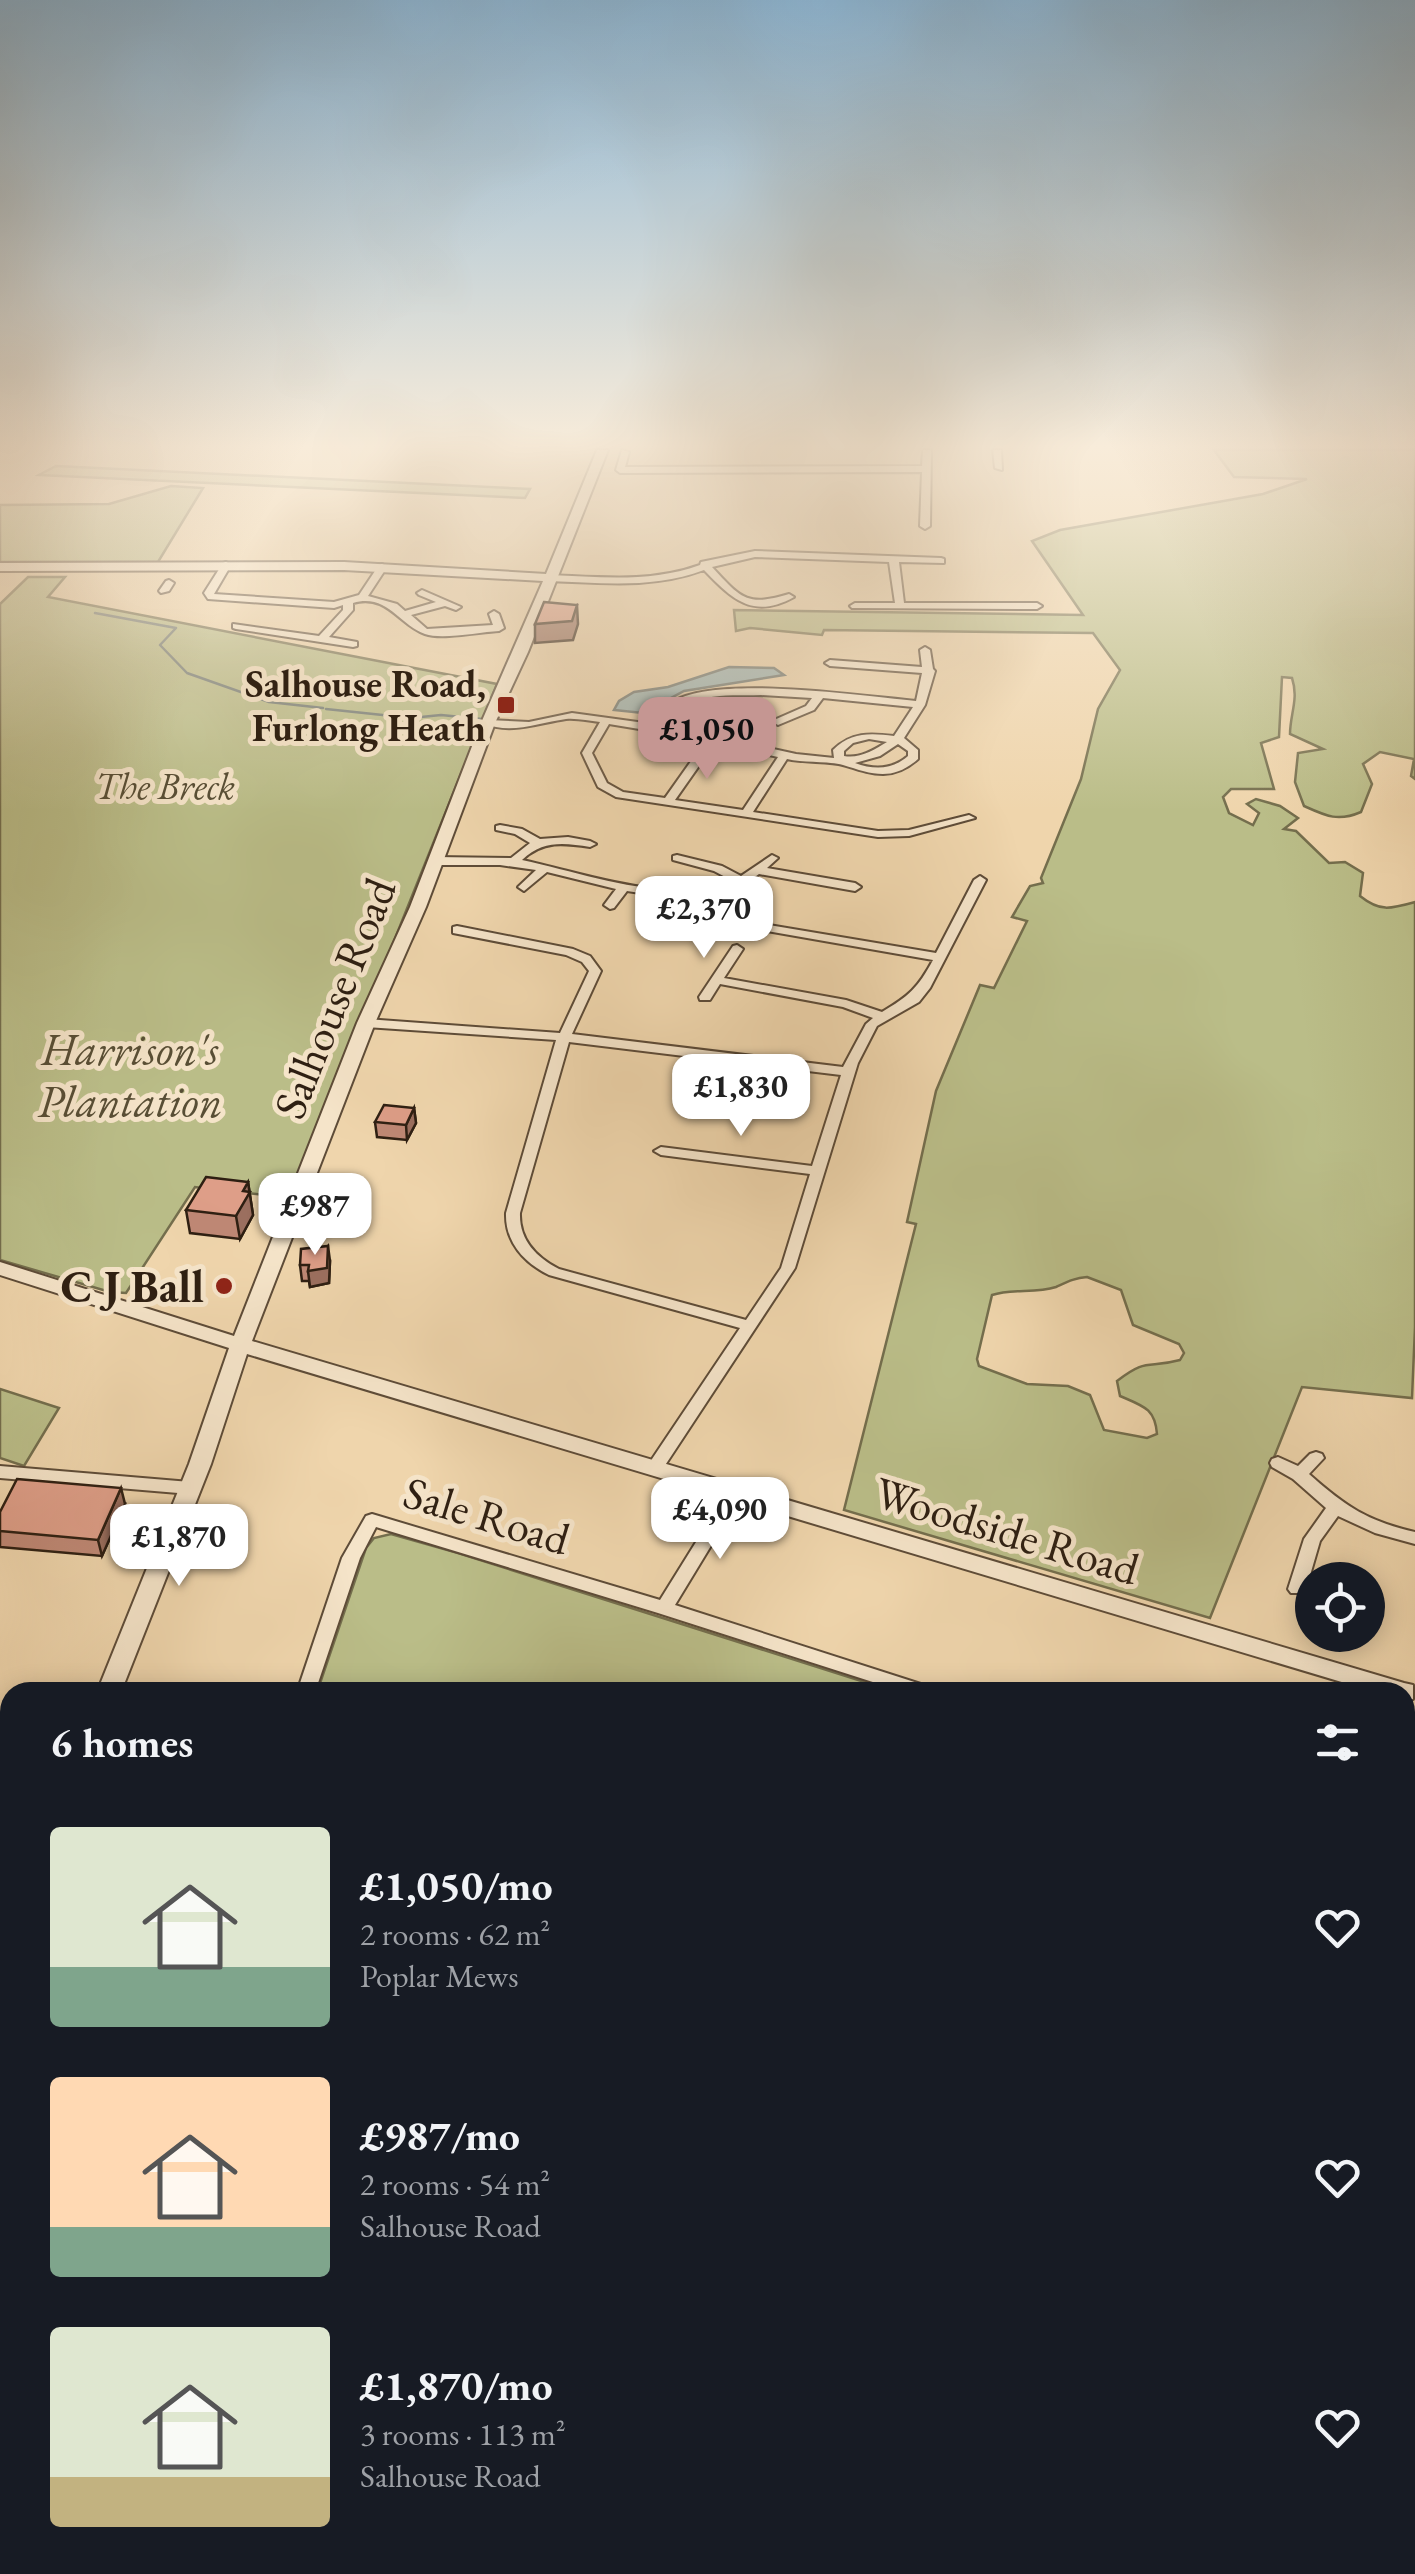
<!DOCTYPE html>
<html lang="en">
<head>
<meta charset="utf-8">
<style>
  :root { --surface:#171b24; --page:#20242c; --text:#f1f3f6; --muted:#9ea1a6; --accent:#c59692 }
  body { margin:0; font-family:"EB Garamond",serif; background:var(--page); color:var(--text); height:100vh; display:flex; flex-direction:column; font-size:38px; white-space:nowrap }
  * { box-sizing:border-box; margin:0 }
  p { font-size:32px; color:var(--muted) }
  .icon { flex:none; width:55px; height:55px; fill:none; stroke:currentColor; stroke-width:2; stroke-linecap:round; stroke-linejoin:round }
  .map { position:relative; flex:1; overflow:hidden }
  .drawer { position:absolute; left:0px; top:1682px; width:1415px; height:892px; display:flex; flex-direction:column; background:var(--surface); border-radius:30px 30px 0 0; box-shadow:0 5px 25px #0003 }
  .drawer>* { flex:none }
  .controls { position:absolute; left:1295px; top:1562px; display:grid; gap:20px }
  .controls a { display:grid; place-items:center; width:90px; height:90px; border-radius:50%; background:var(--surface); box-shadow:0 5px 25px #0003; font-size:50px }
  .price { position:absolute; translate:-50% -85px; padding:0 22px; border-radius:20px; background:#fff; color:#222; font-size:32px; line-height:65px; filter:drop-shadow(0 2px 5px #0008) }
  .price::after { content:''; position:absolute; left:50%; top:60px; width:30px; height:22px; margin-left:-15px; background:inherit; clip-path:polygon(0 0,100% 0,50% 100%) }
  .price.on { background:var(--accent); color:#111 }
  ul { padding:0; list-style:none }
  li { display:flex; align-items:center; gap:30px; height:250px; padding:0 50px }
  li span { display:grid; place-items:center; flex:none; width:280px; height:200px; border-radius:10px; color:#555 }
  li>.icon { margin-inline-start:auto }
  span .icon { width:120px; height:120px; fill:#fffc; stroke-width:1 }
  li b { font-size:42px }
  h2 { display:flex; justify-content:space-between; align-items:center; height:120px; padding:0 50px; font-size:42px }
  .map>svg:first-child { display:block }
</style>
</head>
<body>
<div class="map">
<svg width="1415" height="2574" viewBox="0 0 1415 2574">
  <rect width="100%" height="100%" fill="#efd5ac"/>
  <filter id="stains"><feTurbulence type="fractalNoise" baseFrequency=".002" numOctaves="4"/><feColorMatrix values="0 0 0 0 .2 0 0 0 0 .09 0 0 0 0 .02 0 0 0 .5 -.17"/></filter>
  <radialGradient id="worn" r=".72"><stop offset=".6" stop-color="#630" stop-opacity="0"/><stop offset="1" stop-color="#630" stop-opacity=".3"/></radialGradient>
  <g fill="#babd88" stroke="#746e4d" stroke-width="2.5" fill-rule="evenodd">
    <path d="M1214 450H1415V779L1411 776 1414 759 1380 752 1363 764 1372 784 1361 812C1338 822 1326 816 1304 806L1295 782 1298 753 1323 749 1290 734C1290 714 1299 699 1292 678L1282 677 1279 737 1261 743 1274 789H1231L1223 797 1229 813 1253 825 1259 813 1247 804 1256 799 1280 806 1298 818 1284 829 1296 831 1329 863 1345 862 1363 873 1360 896C1380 912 1390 909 1415 902V1327L1412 1398 1302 1387 1210 1618 844 1510 916 1224 907 1222 936 1091 980 985 994 988 1027 921 1012 917 1030 886 1043 883 1041 878 1081 779 1098 709 1120 670 1093 633 824 630 822 635 750 628 736 631 734 610 1083 615 1032 541 1060 530 1263 494 1307 479 1234 477ZM1087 1277 1121 1290 1133 1325 1179 1344 1184 1353 1180 1360C1147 1369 1148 1357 1117 1381L1120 1396C1143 1406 1155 1408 1157 1434L1147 1438 1104 1430 1090 1395 1068 1386 1027 1384 979 1366 977 1359 992 1295C1013 1288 1035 1294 1056 1287 1067 1282 1074 1278 1087 1277Z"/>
    <path d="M56 466 530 489 525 498 39 475Z"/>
    <path d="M171 486 203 488 158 562H0V505L109 504Z"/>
    <path d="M28 577H65L48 597 497 684 291 1198 195 1187 126 1293 110 1292 0 1260V604Z"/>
    <path d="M0 1389 59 1408 24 1466 0 1458Z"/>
    <path d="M391 1534 458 1553 896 1692H317L366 1548 374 1538Z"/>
  </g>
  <path fill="#9fb6b5" stroke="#727a74" stroke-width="2.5" d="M729 667 774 668 784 675 684 691 643 713 614 710 619 701 634 692 668 687Z"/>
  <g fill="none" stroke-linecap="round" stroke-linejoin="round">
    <g stroke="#727a74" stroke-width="2.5">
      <path d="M95 613 176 628 160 645 187 673 269 702 323 708"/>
      <path d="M326 709 411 718 441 715 482 719"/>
    </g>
    <g stroke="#5e4c38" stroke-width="4">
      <g id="minor">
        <path d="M622 450 629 452 625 467 922 466 923 450H931L930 526 925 529 920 526 922 472 620 473 616 470Z"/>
        <path d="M993 450H1001L1002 470 995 468Z"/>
        <path d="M755 551 941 558 944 559V563L899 562 904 603H1037L1042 606 1037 609 852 608 850 606 855 603H895L889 562 755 557 712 567C741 598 746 607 789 594L794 597C753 620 732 599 704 570 653 589 603 583 549 581L544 578 549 575C601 577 650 583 700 565L701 562Z"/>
        <path d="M226 562 231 565 214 594 334 602 359 595 379 565 382 564 387 567 368 596 397 604 405 611 436 602 419 595 417 593 422 590 461 607 456 610 445 606 411 615 427 629 493 625 489 614 494 611 499 614 504 628 499 631C480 632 442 640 425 634 399 625 387 593 353 603V610L329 637 357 642V646L353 647 236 629 233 628V624L319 636 343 610V605L334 608 208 599 204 593 223 563Z"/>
        <path d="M169 580 174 583 169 591 161 593 159 591 166 581Z"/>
        <path d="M925 647 930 650 933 669 935 671 925 705 904 738 918 750V759C892 782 872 774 843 765 829 761 804 763 787 759L753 812 878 831 909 830 969 815 975 818 909 836 878 837 616 797 598 787 582 753 600 722C589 721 577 718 566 719 538 723 510 735 483 723L488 720 529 722 572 713 652 724C658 716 665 707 674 701 720 675 861 696 916 701L922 673 830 666 825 663 830 660 922 667 920 650ZM761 695 812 698 806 706 774 720 773 722 778 725 814 710 823 698 913 707 894 736C870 733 851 732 833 750L834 758 796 754 746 743 756 735 774 729V725C759 724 747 732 736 741L662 725C690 691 721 696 761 695ZM609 724 706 740 665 798 623 792 607 783 592 753ZM869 739 887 742C874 750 859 759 844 756V751L853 743ZM715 743 778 757 743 810 675 800ZM898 744 908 751V756C892 770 874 770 855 763L880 756Z"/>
        <path d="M500 825 522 829 540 839 568 837 590 841 596 844 590 847C564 843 543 840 522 860 589 874 664 905 731 880L714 871 673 860V856L677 855 722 866 741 876 772 855 778 858 767 868 855 883 861 887 855 891 759 874C722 902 671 898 627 891L614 908 610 909 604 905 616 889 547 872 524 891 518 887 536 870 500 865H435L429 861 435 857 511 858 530 843 515 834 496 830V826Z"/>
        <path d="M980 876 986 880 930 988 919 1002 877 1026 858 1063 795 1268 660 1473H648L646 1469 648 1465 740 1328 549 1275C524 1263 505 1242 506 1213L556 1040 366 1027 360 1023 366 1019 560 1033 589 971 582 962 566 955 453 933V927L457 926 573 949 590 956 601 971 572 1034 843 1067 866 1024 873 1018 843 1007 720 984 710 1000H700L699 997 733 946 737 945 743 949 724 978 846 1000 882 1012C909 996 918 988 933 960L767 931 761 927 763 924 936 953 974 880ZM569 1042 841 1075 812 1166 661 1147 654 1151 661 1155 810 1174 781 1268 746 1320 559 1269C536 1257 519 1240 520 1213Z"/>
        <path d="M1316 1452 1322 1454 1324 1458 1309 1474C1345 1506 1367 1521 1415 1532V1544L1375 1533 1338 1516 1320 1541 1306 1589 1303 1593H1291L1288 1589 1304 1539 1326 1508 1293 1479 1272 1467 1270 1463 1272 1459 1278 1457 1298 1466 1310 1454Z"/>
        <path d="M0 1466 190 1482 196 1484 198 1488 196 1492 190 1494 0 1478Z"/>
        <path d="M735 1487 741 1489 743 1493 675 1605 930 1687 933 1692H904L658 1613 376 1527 360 1558 315 1692H297L342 1558 366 1516 372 1514 660 1600 729 1489Z"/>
        <path d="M1405 1831 1415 1834V1850L1405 1847Z"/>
        <path d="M1414 1928H1415V1945L1408 1943 1405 1938 1407 1930Z"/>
        <path d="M1405 2088 1415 2093V2133L1405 2138Z"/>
        <path d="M0 2250 10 2251V2273L0 2272Z"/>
        <path d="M1415 2462V2490L1405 2495V2467Z"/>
        <path d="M1405 2552 1415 2556V2574L1396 2573 1393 2565H1405Z"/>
        <path d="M39 2565H64L68 2574H42Z"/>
        <path d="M526 2565H554L558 2574H529Z"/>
        <path d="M780 2565H812L809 2574H776Z"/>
        <path d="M1095 2565H1124L1128 2574H1098Z"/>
      </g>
    </g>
    <g stroke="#5e4c38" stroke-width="4">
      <g id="tertiary">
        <path d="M597 450H608L528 652 495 723 426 907 375 1023 252 1341 1404 1683 1413 1685V1699L1405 1701V1692H1375L247 1354 211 1464 121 1692H97L189 1464 229 1348 0 1275V1262L234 1336 357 1023 410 907 481 723 543 581 344 570 0 571V563L344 562 546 574Z"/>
        <path d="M10 1924V1967L0 1971V1928Z"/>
      </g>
    </g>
    <use href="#minor" fill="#f5e4c9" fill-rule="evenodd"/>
    <use href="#tertiary" fill="#f5e4c9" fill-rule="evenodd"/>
  </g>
  <g fill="#bf8875" stroke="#2e1f12" stroke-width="2.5">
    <path d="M414 1108 416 1123 407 1140 377 1137 375 1122Z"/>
    <path d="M248 1182 253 1215 240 1239 190 1233 186 1210Z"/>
    <path d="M330 1261 329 1283 310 1287 309 1281H302L300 1265Z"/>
    <path d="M125 1504 102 1556 0 1547V1512Z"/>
    <path d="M0 1756 10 1757V1815L8 1819 0 1818Z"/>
  </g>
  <g fill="#9b6f5f" stroke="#2e1f12" stroke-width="2.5">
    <path d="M577 605 578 624 573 640 535 643V624Z"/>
    <path d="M414 1108 416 1123 407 1140 406 1125Z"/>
    <path d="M248 1182 253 1215 240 1239 236 1216 243 1191Z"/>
    <path d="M328 1246 330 1261 329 1283 310 1287 308 1271Z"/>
    <path d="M121 1488 125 1504 102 1556 98 1540Z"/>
    <path d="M10 1766V1815L8 1819 0 1790Z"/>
  </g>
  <g fill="#de9e88" stroke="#2e1f12" stroke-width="2.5">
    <path d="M544 602 577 605 572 621 535 624Z"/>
    <path d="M384 1105 414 1108 406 1125 375 1122Z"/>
    <path d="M206 1177 248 1182 243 1191 250 1192 236 1216 186 1210Z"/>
    <path d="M328 1246 327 1268 308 1271 309 1265H300L301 1249Z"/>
    <path d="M17 1479 121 1488 98 1540 0 1531V1512Z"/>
    <path d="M0 1756 10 1757V1766L0 1789Z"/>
  </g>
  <linearGradient id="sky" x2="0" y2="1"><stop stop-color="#8bb5d4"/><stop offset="0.55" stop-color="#f8ecda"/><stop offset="1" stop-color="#f8ecda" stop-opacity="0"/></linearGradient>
  <rect width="1415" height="811" fill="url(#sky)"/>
  <g fill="#8f2418" stroke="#f5e4c9" stroke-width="4">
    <rect x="496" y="695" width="20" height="20" rx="5"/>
    <circle cx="224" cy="1286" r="10"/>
  </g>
  <g text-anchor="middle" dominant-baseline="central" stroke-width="10" stroke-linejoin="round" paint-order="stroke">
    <g font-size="38" font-weight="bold" fill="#2e1f12" stroke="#f5e4c9" text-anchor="end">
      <text x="486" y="683">Salhouse Road,<tspan x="486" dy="44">Furlong Heath</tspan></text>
    </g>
    <g font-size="38" font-style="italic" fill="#584e35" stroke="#f5e4c9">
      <text x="165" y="785">The Breck</text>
    </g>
    <g font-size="45" fill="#2e1f12" stroke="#f5e4c9">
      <text transform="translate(334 998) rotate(-68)">Salhouse Road</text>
      <text transform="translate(487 1515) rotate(17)">Sale Road</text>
      <text transform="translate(1007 1530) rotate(17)">Woodside Road</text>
    </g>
    <g font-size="45" font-style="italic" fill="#584e35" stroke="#f5e4c9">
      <text x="130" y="1049">Harrison's<tspan x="130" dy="52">Plantation</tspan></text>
    </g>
    <g font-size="45" font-weight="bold" fill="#2e1f12" stroke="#f5e4c9" text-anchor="end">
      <text x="204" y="1286">C J Ball</text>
    </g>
  </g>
  <rect width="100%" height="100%" filter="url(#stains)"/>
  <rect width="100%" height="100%" fill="url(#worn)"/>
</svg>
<div class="controls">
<a><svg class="icon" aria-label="locate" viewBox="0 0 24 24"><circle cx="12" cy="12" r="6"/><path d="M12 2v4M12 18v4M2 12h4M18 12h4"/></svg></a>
</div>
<b class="price on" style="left:707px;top:782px">£1,050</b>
<b class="price" style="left:704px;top:961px">£2,370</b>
<b class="price" style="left:741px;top:1139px">£1,830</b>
<b class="price" style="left:315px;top:1258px">£987</b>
<b class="price" style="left:720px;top:1562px">£4,090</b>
<b class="price" style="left:179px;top:1589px">£1,870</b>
<section class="drawer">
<h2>6 homes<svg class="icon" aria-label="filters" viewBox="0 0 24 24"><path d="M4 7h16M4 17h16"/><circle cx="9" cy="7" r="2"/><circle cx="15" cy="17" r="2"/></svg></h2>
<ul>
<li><span style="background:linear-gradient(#dfe7d0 70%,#7fa58c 0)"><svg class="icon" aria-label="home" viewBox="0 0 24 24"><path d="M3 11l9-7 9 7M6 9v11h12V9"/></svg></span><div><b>£1,050/mo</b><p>2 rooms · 62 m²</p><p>Poplar Mews</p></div><svg class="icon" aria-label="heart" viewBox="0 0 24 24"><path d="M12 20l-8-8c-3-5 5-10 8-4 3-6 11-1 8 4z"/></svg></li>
<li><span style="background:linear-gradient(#ffd9b3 75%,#7fa58c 0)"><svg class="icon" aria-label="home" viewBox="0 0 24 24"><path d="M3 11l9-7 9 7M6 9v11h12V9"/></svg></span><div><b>£987/mo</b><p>2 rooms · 54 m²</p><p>Salhouse Road</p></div><svg class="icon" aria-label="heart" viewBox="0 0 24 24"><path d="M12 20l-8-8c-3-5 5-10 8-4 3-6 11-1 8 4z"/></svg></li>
<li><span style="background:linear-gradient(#dfe7d0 75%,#c2b280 0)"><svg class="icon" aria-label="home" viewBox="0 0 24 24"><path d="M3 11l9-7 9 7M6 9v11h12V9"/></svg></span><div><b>£1,870/mo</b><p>3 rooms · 113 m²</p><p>Salhouse Road</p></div><svg class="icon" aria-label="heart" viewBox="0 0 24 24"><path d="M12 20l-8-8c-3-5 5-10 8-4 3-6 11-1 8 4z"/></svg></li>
</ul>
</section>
</div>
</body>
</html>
